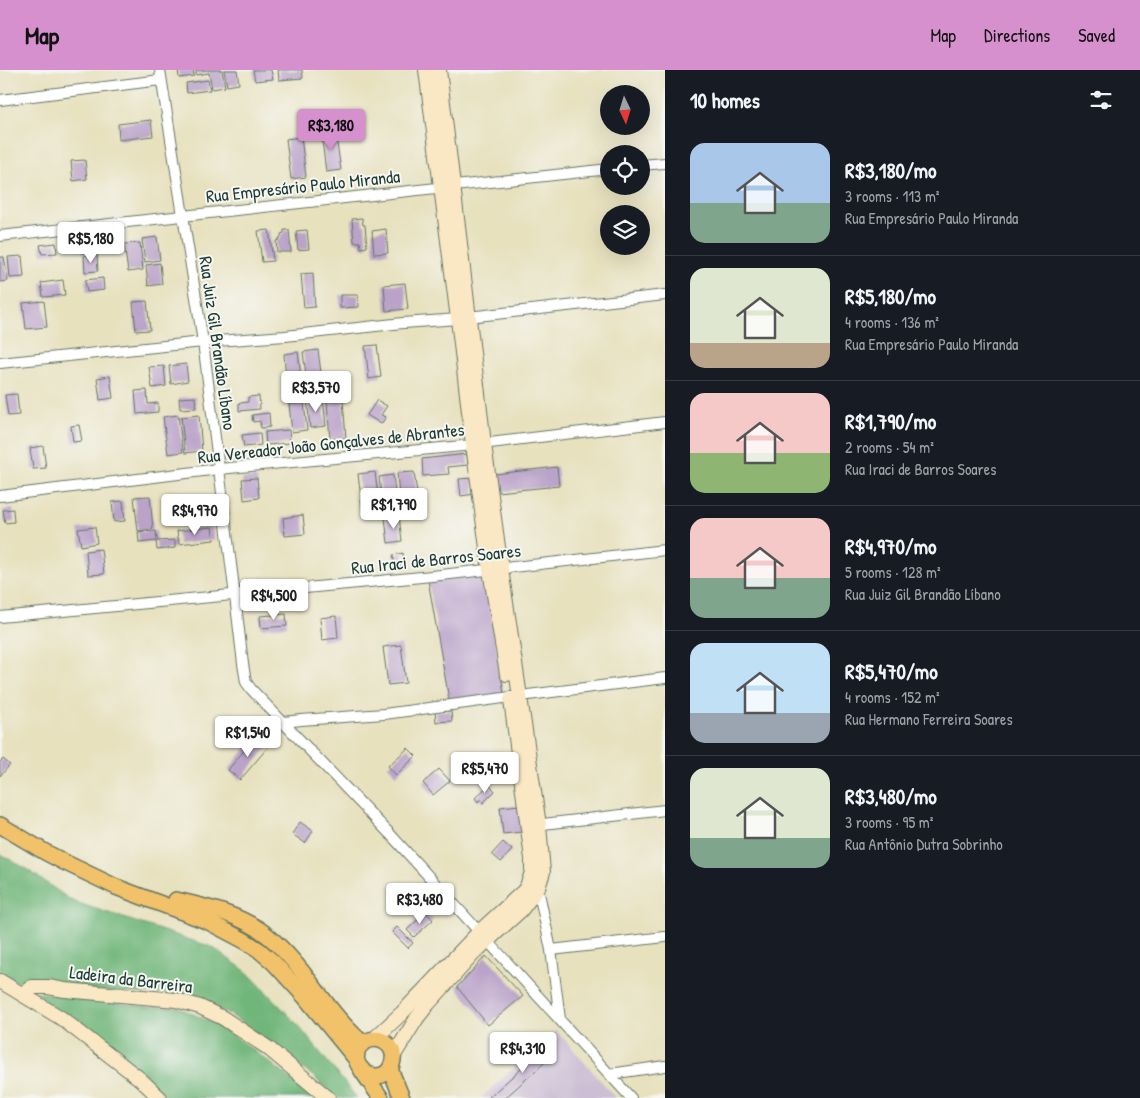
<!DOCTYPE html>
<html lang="en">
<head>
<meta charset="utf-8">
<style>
  :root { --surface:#171b24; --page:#242831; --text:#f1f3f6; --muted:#9ea1a6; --line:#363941; --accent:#d690ce }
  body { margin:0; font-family:"Patrick Hand",sans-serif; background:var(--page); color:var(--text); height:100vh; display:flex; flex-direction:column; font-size:19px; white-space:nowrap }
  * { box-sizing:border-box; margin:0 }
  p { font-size:16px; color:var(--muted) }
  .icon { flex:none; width:28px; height:28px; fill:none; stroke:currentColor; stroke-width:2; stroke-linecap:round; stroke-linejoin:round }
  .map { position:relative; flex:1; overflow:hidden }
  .panel { display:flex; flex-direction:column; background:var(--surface); width:475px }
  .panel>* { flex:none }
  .needle { width:32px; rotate:176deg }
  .controls { position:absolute; left:600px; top:15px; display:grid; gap:10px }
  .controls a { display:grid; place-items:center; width:50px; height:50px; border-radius:50%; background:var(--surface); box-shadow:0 5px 20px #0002; font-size:25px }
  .price { position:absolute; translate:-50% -42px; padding:0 11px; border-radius:5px; background:#fff; color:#222; font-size:16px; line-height:32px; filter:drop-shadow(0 1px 2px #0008) }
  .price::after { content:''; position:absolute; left:50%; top:30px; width:15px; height:11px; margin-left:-8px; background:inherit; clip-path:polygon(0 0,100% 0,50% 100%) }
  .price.selected { background:var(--accent); color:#111 }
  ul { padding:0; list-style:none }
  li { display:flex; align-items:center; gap:15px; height:125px; padding:0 25px }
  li+li { border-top:1px solid var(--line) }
  li span { display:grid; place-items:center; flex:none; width:140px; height:100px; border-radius:15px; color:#555 }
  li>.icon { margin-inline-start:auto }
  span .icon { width:60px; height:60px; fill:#fffc; stroke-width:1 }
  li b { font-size:21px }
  h2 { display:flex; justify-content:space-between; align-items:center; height:60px; padding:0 25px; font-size:21px }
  header { display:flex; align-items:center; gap:30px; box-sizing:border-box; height:70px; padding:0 25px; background:var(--accent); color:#111 }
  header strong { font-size:24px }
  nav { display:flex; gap:28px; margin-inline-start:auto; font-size:18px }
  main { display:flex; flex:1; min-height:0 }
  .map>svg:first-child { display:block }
</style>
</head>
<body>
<header>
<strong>Map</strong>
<nav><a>Map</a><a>Directions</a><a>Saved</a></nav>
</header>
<main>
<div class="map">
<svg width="665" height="1028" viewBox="0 0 665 1028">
  <rect width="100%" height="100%" fill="#f6f6f2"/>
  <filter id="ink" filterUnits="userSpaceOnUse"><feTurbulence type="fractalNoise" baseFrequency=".02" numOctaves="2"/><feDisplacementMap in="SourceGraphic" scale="10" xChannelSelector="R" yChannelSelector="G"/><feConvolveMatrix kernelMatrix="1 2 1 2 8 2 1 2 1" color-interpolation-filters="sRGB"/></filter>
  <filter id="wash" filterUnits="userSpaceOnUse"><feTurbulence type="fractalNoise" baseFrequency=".0096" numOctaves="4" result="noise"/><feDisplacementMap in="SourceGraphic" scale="20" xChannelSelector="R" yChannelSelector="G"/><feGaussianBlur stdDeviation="1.12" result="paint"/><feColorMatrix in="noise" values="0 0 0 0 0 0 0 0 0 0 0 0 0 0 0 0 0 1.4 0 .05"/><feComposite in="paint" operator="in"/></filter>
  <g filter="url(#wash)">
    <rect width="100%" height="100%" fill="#e7e1be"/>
    <path fill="#ccbed4" d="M556 960 616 1028H481Z"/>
    <g fill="#70b579" stroke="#487956">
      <path d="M0 784 25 798 72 831 212 877 247 902 296 953 357 1028H336L313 1006 230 944 180 924 125 923 13 911 0 904Z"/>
      <path d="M33 922 149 937H178L223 958 273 995 314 1028H167L161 1022Z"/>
    </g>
    <g id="blocks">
      <g fill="#baa2c9">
        <path d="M178 0H193L194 6 179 8Z"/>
        <path d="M196 0H222L225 17 212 19 209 3 196 5Z"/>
        <path d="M224 0H237L239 14 227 16Z"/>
        <path d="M253 0H271L273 9 255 11Z"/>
        <path d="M278 0H302L303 8 279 10Z"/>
        <path d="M208 10 210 20 187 23 186 13Z"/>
        <path d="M151 50 153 66 119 70 118 54Z"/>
        <path d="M335 60 341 100 326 102 321 62Z"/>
        <path d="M301 67 306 107 291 109 286 69Z"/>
        <path d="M85 90 87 109 73 111 71 91Z"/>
        <path d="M362 148 363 155H365L367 177 361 178 360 172H354L352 149Z"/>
        <path d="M386 159 388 183 374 184 372 161Z"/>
        <path d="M269 160 273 191 262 192 258 161Z"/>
        <path d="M284 160H289L291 182H277L276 171 279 170V168H281V164L284 163Z"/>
        <path d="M307 160 309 179 298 180 296 161Z"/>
        <path d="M97 166 99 180 82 183 80 168Z"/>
        <path d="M157 167 160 190 145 192 142 169Z"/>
        <path d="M56 173 57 183 42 184 40 175Z"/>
        <path d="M140 173 143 200 128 202 124 174Z"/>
        <path d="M97 185 98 201 85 202 84 186Z"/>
        <path d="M22 186 24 207 10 208 8 187Z"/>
        <path d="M0 187H4L8 211 0 212Z"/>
        <path d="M160 193 162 214 148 216 146 195Z"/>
        <path d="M313 203 315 237 304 238 301 204Z"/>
        <path d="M103 208 104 220 87 222 85 210Z"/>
        <path d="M63 210 65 225 43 227 41 213Z"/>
        <path d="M405 213 408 239 386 241 384 215Z"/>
        <path d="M340 225H358L359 237 340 238Z"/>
        <path d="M44 231 47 257 26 259 23 233Z"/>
        <path d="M147 231 150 260 136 261 133 232Z"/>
        <path d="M377 275 381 307 369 309 365 276Z"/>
        <path d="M318 280 321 303 306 305 303 282Z"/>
        <path d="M298 282 301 307 286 309 284 284Z"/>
        <path d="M186 294 188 311 171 314 169 296Z"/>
        <path d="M164 296 166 316 152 318 149 297Z"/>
        <path d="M110 306 113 328 100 330 97 308Z"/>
        <path d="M147 320 148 334 158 333V342L137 344 135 321Z"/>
        <path d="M17 324 19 345 8 346 5 325Z"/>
        <path d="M259 326 260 339 239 341V333L248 332V327Z"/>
        <path d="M195 327 196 338 180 339 179 328Z"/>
        <path d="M323 328 326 356 310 358 307 329Z"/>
        <path d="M343 330 346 368 330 369 327 331Z"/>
        <path d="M377 330 387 336 381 345 386 347 381 354 367 345Z"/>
        <path d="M304 333 307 360 292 362 289 334Z"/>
        <path d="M269 343 270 357 261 358 260 351 253 352 252 345Z"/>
        <path d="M178 345 183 382 168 384 163 347Z"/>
        <path d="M199 345 202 381 185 383 181 347Z"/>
        <path d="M79 355 82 371 73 372 71 356Z"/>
        <path d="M289 360 290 373 266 375 265 362Z"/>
        <path d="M260 363 261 375 244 377 242 365Z"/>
        <path d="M43 376 46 398 33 399 30 378Z"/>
        <path d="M467 384 468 395 448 397 449 404 423 406 422 389Z"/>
        <path d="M557 397 559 416 497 422 495 404Z"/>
        <path d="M375 402 380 443 363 445 358 404Z"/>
        <path d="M414 402 417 423 399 425 397 403Z"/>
        <path d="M393 405 397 439 383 441 379 407Z"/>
        <path d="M257 408 259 428 244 430 242 409Z"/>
        <path d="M473 408 475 424 461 426 459 409Z"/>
        <path d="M150 426 153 459 138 461 134 427Z"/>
        <path d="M123 431 125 451 114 452 112 432Z"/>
        <path d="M13 439 14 452 5 453 3 440Z"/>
        <path d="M303 445 305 464 285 466 283 448Z"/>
        <path d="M399 446 402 471 388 473 385 448Z"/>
        <path d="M95 457 97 473 81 476 78 459Z"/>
        <path d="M212 457 214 470 179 474 177 461Z"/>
        <path d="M156 461 157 471 175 470V478L157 480 156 471 139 473 138 462Z"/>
        <path d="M101 479 104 504 88 505 86 481Z"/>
        <path d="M403 483 404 495 395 496 393 485Z"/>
        <path d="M485 504 504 624 450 635 428 510Z"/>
        <path d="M286 544 287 556 261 558 260 546Z"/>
        <path d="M336 546 338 568 322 570 320 548Z"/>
        <path d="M401 575 406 613 388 615 383 577Z"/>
        <path d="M435 641H451L452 651 436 652Z"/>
        <path d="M256 666 269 676 240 710 228 700Z"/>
        <path d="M408 678 416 686 396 705 388 696Z"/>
        <path d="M3 689 10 695 0 706V692Z"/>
        <path d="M439 699 450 711 433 725 423 713Z"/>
        <path d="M489 715 495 721 483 733 480 729 478 732 475 728Z"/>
        <path d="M520 735 522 762 503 764 500 737Z"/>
        <path d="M300 752 313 761 305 773 292 764Z"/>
        <path d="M503 772 512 780 501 792 492 784Z"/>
        <path d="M426 842 433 850 414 867 407 860Z"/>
        <path d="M397 857 413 873 408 878 392 862Z"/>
        <path d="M486 886 523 926 488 955 457 917Z"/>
        <path d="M547 976 554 984 505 1028H488Z"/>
      </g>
    </g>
  </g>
  <g filter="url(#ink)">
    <use href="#blocks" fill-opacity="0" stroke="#657664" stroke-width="1"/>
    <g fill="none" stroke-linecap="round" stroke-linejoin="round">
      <g stroke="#657664" stroke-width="12">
        <g id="street">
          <path d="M160 0 203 272 235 526 243 594 246 612 251 619 390 764 631 1028"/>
          <path d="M0 30 161 10"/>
          <path d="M641 95 665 93"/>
          <path d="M0 166 609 99"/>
          <path d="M468 247 665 225"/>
          <path d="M0 293 203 272 285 266 403 253 458 249"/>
          <path d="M0 426 219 399 473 375 665 352"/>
          <path d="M0 547 432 506 665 480"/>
          <path d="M520 626 665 608"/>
          <path d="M284 652 301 650 384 644 511 627"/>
          <path d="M534 755 665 740"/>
          <path d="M538 818 551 880 560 949"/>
          <path d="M551 880 665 867"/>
          <path d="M610 1004 665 996"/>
        </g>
      </g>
      <g stroke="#657664" stroke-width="16">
        <g id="secondary">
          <path d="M426 0 458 249 473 375 490 500 507 604"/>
          <path d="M0 911 61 948 140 1009 160 1028"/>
          <path d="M22 924 32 917H48L65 920 176 930 200 937 223 948 268 978 328 1028"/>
          <path d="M374 969 402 943 479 862 526 819 532 802V789L511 630"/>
          <path d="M394 985 417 948 428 934 475 882 521 840 538 818 543 802 539 755 501 499 484 374 453 115 439 0"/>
        </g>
      </g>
      <g stroke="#657664" stroke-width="18">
        <g id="primary">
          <path d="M0 755 45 782 66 793 116 817 209 852 245 871 259 880 274 893 305 927 356 989C362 1011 390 1012 393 990 394 983 392 977 386 973 377 966 362 969 357 981 357 984 357 986 356 989"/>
          <path d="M176 830C208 837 242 845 268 866 305 896 326 942 363 973"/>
          <path d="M390 999 402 1028"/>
          <path d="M362 1001 381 1028"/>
        </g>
      </g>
      <use href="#street" stroke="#fff" stroke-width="10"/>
      <use href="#secondary" stroke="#fae7c3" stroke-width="14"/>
      <use href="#primary" stroke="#f2c26a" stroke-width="15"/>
    </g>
  </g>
  <g text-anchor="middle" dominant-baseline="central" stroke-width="4" stroke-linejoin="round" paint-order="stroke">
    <g font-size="18" fill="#1f3d34" stroke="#f6f6f2">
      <text transform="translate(303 116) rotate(-6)">Rua Empresário Paulo Miranda</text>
      <text transform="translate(218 273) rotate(82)">Rua Juiz Gil Brandão Líbano</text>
      <text transform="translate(331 373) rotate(-6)">Rua Vereador João Gonçalves de Abrantes</text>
      <text transform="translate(436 489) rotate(-6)">Rua Iraci de Barros Soares</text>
      <text transform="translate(131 909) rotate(7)">Ladeira da Barreira</text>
    </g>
  </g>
</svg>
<div class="controls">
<a><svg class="needle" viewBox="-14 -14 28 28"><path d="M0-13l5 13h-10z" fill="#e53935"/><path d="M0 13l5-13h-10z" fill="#9ea1a6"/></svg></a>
<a><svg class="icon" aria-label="locate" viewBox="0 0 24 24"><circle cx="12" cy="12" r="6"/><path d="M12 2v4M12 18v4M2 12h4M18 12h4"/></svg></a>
<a><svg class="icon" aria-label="layers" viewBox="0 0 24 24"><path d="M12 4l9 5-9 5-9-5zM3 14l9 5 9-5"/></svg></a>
</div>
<b class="price selected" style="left:331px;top:81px">R$3,180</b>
<b class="price" style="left:91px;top:194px">R$5,180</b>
<b class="price" style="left:316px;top:343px">R$3,570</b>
<b class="price" style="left:394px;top:460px">R$1,790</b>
<b class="price" style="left:195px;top:466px">R$4,970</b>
<b class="price" style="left:274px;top:551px">R$4,500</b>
<b class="price" style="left:248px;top:688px">R$1,540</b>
<b class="price" style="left:485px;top:724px">R$5,470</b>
<b class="price" style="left:420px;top:855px">R$3,480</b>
<b class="price" style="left:523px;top:1004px">R$4,310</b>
</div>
<section class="panel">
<h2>10 homes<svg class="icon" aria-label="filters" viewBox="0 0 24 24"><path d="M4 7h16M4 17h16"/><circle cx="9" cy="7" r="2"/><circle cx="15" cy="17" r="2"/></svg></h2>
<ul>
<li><span style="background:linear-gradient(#a9c7e8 60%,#7fa58c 0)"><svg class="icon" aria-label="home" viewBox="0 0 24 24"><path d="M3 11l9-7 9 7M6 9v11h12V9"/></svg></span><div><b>R$3,180/mo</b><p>3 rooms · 113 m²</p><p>Rua Empresário Paulo Miranda</p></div></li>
<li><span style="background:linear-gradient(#dfe7d0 75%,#b9a48a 0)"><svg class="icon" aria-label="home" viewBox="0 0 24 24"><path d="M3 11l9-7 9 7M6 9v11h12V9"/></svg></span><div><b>R$5,180/mo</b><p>4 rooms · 136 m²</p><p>Rua Empresário Paulo Miranda</p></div></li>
<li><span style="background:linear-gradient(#f6c9c9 60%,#8fb573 0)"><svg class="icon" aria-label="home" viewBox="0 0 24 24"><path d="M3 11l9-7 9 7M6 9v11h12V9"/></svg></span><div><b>R$1,790/mo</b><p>2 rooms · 54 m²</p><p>Rua Iraci de Barros Soares</p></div></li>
<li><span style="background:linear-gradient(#f6c9c9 60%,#7fa58c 0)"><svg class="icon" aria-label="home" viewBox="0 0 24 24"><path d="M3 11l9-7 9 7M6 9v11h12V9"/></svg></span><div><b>R$4,970/mo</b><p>5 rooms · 128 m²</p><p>Rua Juiz Gil Brandão Líbano</p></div></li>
<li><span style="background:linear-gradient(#bfe0f5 70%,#9aa5b1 0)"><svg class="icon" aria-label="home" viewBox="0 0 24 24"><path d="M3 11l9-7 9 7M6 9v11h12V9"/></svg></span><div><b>R$5,470/mo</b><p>4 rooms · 152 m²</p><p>Rua Hermano Ferreira Soares</p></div></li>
<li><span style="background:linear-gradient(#dfe7d0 70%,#7fa58c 0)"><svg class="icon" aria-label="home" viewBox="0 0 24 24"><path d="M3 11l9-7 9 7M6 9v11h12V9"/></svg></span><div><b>R$3,480/mo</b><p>3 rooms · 95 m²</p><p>Rua Antônio Dutra Sobrinho</p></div></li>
</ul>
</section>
</main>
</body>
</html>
